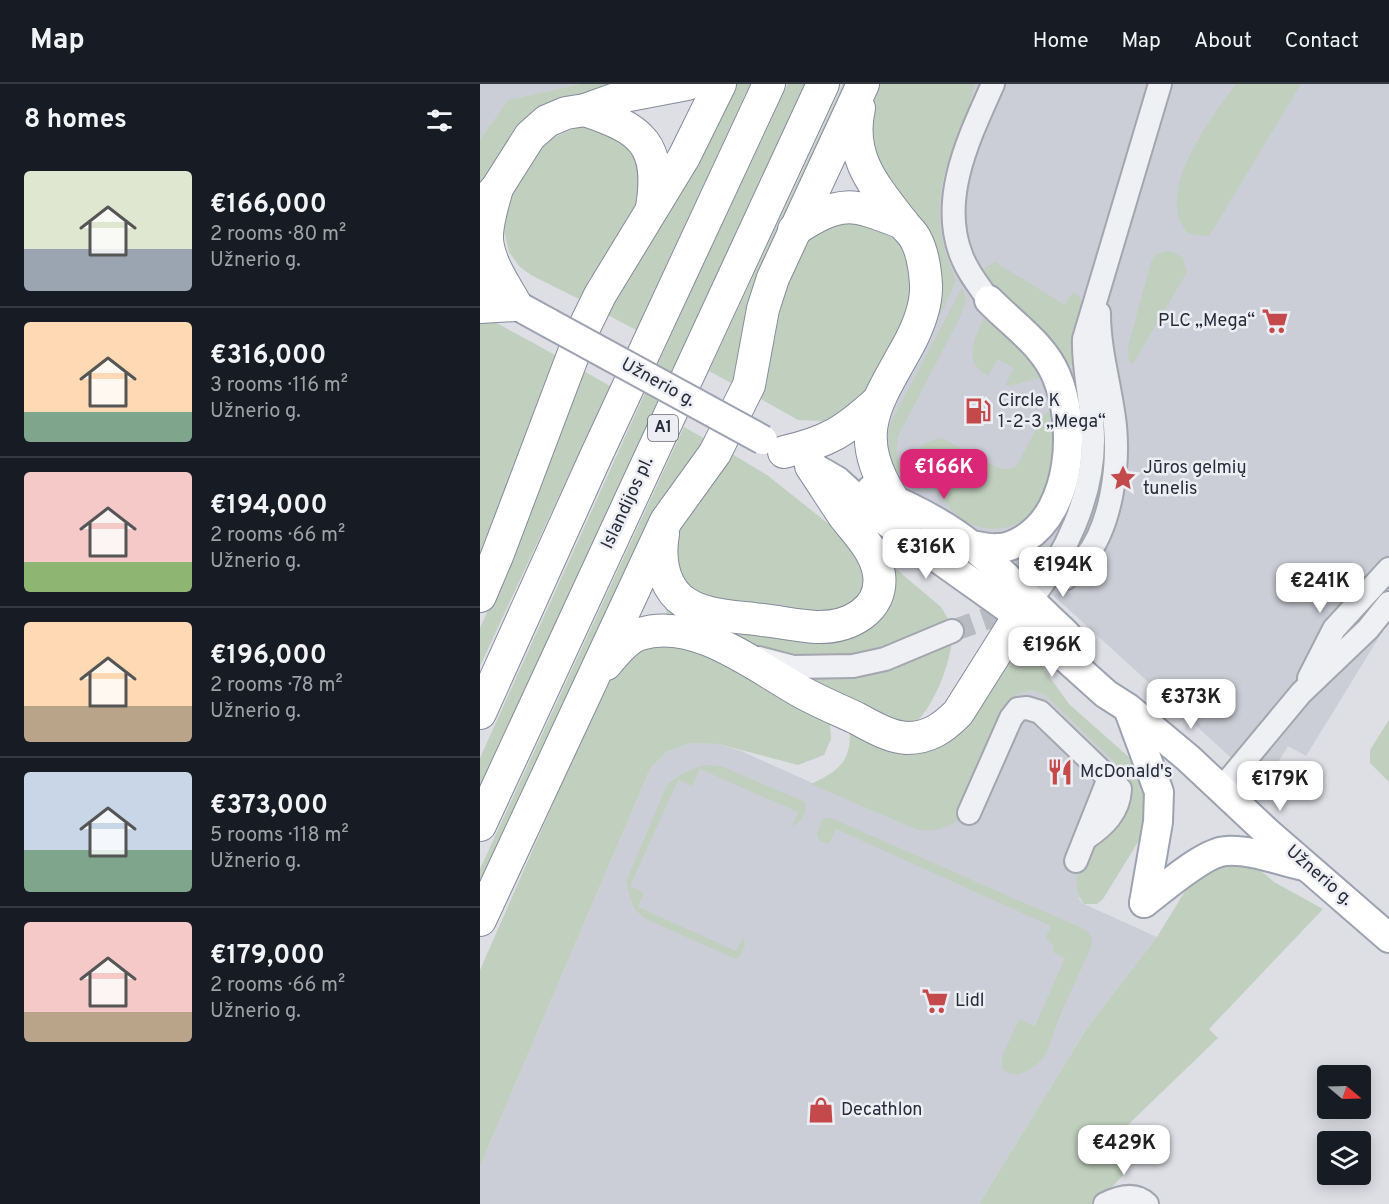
<!DOCTYPE html>
<html lang="en">
<head>
<meta charset="utf-8">
<style>
  :root { --surface:#171b24; --page:#242831; --text:#f1f3f6; --muted:#9ea1a6; --line:#363941; --accent:#db2777 }
  body { margin:0; font-family:Overpass,sans-serif; background:var(--page); color:var(--text); height:100vh; display:flex; flex-direction:column; font-size:22px; white-space:nowrap }
  * { box-sizing:border-box; margin:0 }
  p { font-size:20px; color:var(--muted) }
  .icon { flex:none; width:33px; height:33px; fill:none; stroke:currentColor; stroke-width:2; stroke-linecap:round; stroke-linejoin:round }
  .map { position:relative; flex:1; overflow:hidden }
  .drawer { display:flex; flex-direction:column; background:var(--surface); width:480px }
  .drawer>* { flex:none }
  .needle { width:39px; rotate:109deg }
  .fabs { position:absolute; left:837px; top:981px; display:grid; gap:12px }
  .fabs a { display:grid; place-items:center; width:54px; height:54px; border-radius:6px; background:var(--surface); box-shadow:0 3px 15px #0003; font-size:30px }
  .price { position:absolute; translate:-50% -51px; padding:0 14px; border-radius:12px; background:#fff; color:#222; font-size:20px; line-height:39px; filter:drop-shadow(0 2px 3px #0008) }
  .price::after { content:''; position:absolute; left:50%; top:36px; width:18px; height:14px; margin-left:-9px; background:inherit; clip-path:polygon(0 0,100% 0,50% 100%) }
  .price.current { background:var(--accent); color:#fff }
  ul { padding:0; list-style:none }
  li { display:flex; align-items:center; gap:18px; height:150px; padding:0 24px }
  li+li { border-top:2px solid var(--line) }
  li span { display:grid; place-items:center; flex:none; width:168px; height:120px; border-radius:6px; color:#555 }
  li>.icon { margin-inline-start:auto }
  span .icon { width:72px; height:72px; fill:#fffc; stroke-width:1 }
  li b { font-size:26px }
  h2 { display:flex; justify-content:space-between; align-items:center; height:72px; padding:0 24px; font-size:26px }
  header { display:flex; align-items:center; gap:36px; box-sizing:border-box; height:84px; padding:0 30px; background:var(--surface); border-bottom:2px solid var(--line) }
  header strong { font-size:28px }
  nav { display:flex; gap:33px; margin-inline-start:auto; font-size:21px }
  main { display:flex; flex:1; min-height:0 }
  .map>svg:first-child { display:block }
</style>
</head>
<body>
<header>
<strong>Map</strong>
<nav><a>Home</a><a>Map</a><a>About</a><a>Contact</a></nav>
</header>
<main>
<section class="drawer">
<h2>8 homes<svg class="icon" aria-label="filters" viewBox="0 0 24 24"><path d="M4 7h16M4 17h16"/><circle cx="9" cy="7" r="2"/><circle cx="15" cy="17" r="2"/></svg></h2>
<ul>
<li><span style="background:linear-gradient(#dfe7d0 65%,#9aa5b1 0)"><svg class="icon" aria-label="home" viewBox="0 0 24 24"><path d="M3 11l9-7 9 7M6 9v11h12V9"/></svg></span><div><b>€166,000</b><p>2 rooms · 80 m²</p><p>Užnerio g.</p></div></li>
<li><span style="background:linear-gradient(#ffd9b3 75%,#7fa58c 0)"><svg class="icon" aria-label="home" viewBox="0 0 24 24"><path d="M3 11l9-7 9 7M6 9v11h12V9"/></svg></span><div><b>€316,000</b><p>3 rooms · 116 m²</p><p>Užnerio g.</p></div></li>
<li><span style="background:linear-gradient(#f6c9c9 75%,#8fb573 0)"><svg class="icon" aria-label="home" viewBox="0 0 24 24"><path d="M3 11l9-7 9 7M6 9v11h12V9"/></svg></span><div><b>€194,000</b><p>2 rooms · 66 m²</p><p>Užnerio g.</p></div></li>
<li><span style="background:linear-gradient(#ffd9b3 70%,#b9a48a 0)"><svg class="icon" aria-label="home" viewBox="0 0 24 24"><path d="M3 11l9-7 9 7M6 9v11h12V9"/></svg></span><div><b>€196,000</b><p>2 rooms · 78 m²</p><p>Užnerio g.</p></div></li>
<li><span style="background:linear-gradient(#c9d6e8 65%,#7fa58c 0)"><svg class="icon" aria-label="home" viewBox="0 0 24 24"><path d="M3 11l9-7 9 7M6 9v11h12V9"/></svg></span><div><b>€373,000</b><p>5 rooms · 118 m²</p><p>Užnerio g.</p></div></li>
<li><span style="background:linear-gradient(#f6c9c9 75%,#b9a48a 0)"><svg class="icon" aria-label="home" viewBox="0 0 24 24"><path d="M3 11l9-7 9 7M6 9v11h12V9"/></svg></span><div><b>€179,000</b><p>2 rooms · 66 m²</p><p>Užnerio g.</p></div></li>
</ul>
</section>
<div class="map">
<svg width="909" height="1120" viewBox="0 0 909 1120">
  <rect width="100%" height="100%" fill="#dddfe5"/>
  <g fill="#cbced6">
    <path d="M0 0H100L28 16 0 55Z"/>
    <path d="M495 0H909V537L826 672 808 662 783 703 584 521 503 454 416 400 399 350 466 87 488 32Z"/>
    <path d="M551 606 565 611 633 677 643 692 599 815 604 820 677 853 607 944 499 1120H0V1082L170 685 186 668 210 659 238 660 261 667 435 745 492 708 538 610Z"/>
  </g>
  <g fill="#c0cfbe">
    <path d="M100 0H171L105 13 0 109V55L28 16Z"/>
    <path d="M253 0H270L156 246 126 230Z"/>
    <path d="M308 0H325L0 704V674L221 185Z"/>
    <path d="M363 0H370L255 301 229 287Z"/>
    <path d="M400 0H495C490 24 482 43 473 66 454 112 455 151 476 196L462 228 457 233 397 88 388 31Z"/>
    <path d="M756 0H821L729 152C723 151 716 152 711 150 705 148 702 141 700 136 684 95 733 31 756 0Z"/>
    <path d="M101 42 122 45 159 65 163 118 116 193 111 192 99 215 51 191 40 183 29 168 23 142 27 116 65 57Z"/>
    <path d="M346 138 399 141 417 156 429 176 432 224 385 314 363 328 343 337 318 336 279 314 306 201 328 154Z"/>
    <path d="M686 167 693 168 703 174 707 188 654 278 651 280 649 277 648 263 672 175 676 171Z"/>
    <path d="M515 178 585 221 593 208 600 213 603 221 593 281H590C567 244 525 226 505 188V184Z"/>
    <path d="M482 204 486 214 481 231 418 352C415 367 417 379 425 392 403 382 406 358 411 338Z"/>
    <path d="M0 235 11 236 77 272 0 483Z"/>
    <path d="M508 236 545 264 562 292 559 294 530 302 525 301 534 284 518 275 508 292C482 277 494 259 502 237Z"/>
    <path d="M102 286 130 302 0 582V544L15 511Z"/>
    <path d="M569 328 573 332C576 364 574 398 554 425 538 447 508 450 484 437 474 431 464 415 456 406 449 399 440 390 436 381 430 364 451 353 464 355L516 383C524 386 532 387 538 380L564 330Z"/>
    <path d="M204 343 229 357 0 810V785Z"/>
    <path d="M249 368 287 391 374 460 390 489 376 522 356 529 236 520 197 496 193 456 206 429Z"/>
    <path d="M409 479 461 523 470 538 417 563 346 578 300 574 184 533 191 518 367 553 385 547 397 537Z"/>
    <path d="M472 557C469 583 452 628 430 643L323 599 327 592Z"/>
    <path d="M199 560 222 567 350 639 351 655 344 671 318 681 238 660 210 659 186 668 170 685 0 1082V886L90 681 132 593 148 573 174 562Z"/>
    <path d="M550 572 561 581 589 620 651 675 668 701 666 745 623 815 617 820H604C597 811 596 803 597 792L643 692 633 677 565 611 551 606 538 610 478 737C461 745 453 749 435 745L331 700C363 685 373 675 369 638L415 659 536 575Z"/>
    <path d="M909 636V698L890 679V666Z"/>
    <path d="M229 681 243 683 320 716 325 718C327 729 321 738 312 743L318 728 220 685 212 702 198 696 150 802 164 809 158 823 256 867 263 853 265 862 258 874H253L164 834 154 824 148 807 147 796 187 701C200 690 212 683 229 681Z"/>
    <path d="M346 734H351L606 846 612 853 611 863 581 929 566 970C556 984 537 998 522 985V973L539 935 555 942 585 874 573 868V861L566 853 571 842 356 745 349 760 339 756 337 750 342 736Z"/>
    <path d="M770 777 794 798 843 825 729 945 738 954 626 1062 647 1087 630 1105 621 1120H499L607 944 677 853 718 786Z"/>
  </g>
  <g fill="none" stroke-linecap="round" stroke-linejoin="round">
    <path stroke="#b9bbc3" stroke-width="22" stroke-dasharray="22 11" stroke-linecap="butt" d="M472 547 528 527 541 519"/>
    <g stroke="#a3a6ae" stroke-width="26">
      <g id="minor">
        <path d="M509 216C499 202 488 189 482 173 458 115 490 52 513 0"/>
        <path d="M586 494C592 488 600 481 605 474 631 442 639 383 635 342 631 304 619 268 619 229"/>
        <path d="M551 516C585 471 613 413 613 356 613 322 603 289 604 255L680 0"/>
        <path d="M279 574 313 583 373 582 405 575 472 547"/>
        <path d="M829 594 854 545 909 485"/>
        <path d="M742 704 821 609 888 545 909 519"/>
        <path d="M489 729 531 634 538 625 547 624 560 628 640 705C639 728 624 742 606 754"/>
        <path d="M596 777 629 694"/>
        <path d="M625 1120C639 1113 655 1108 667 1120"/>
      </g>
    </g>
    <g stroke="#9da2b0" stroke-width="32">
      <g id="major">
        <path d="M0 201 69 239"/>
        <path d="M331 382 357 397 383 421 539 532 626 610 648 624 708 674 787 748 909 854"/>
        <path d="M391 406C425 420 463 438 492 462 525 489 554 521 586 550"/>
        <path d="M490 461C499 462 509 465 518 464 527 464 536 460 544 455 593 425 597 340 576 291 563 260 532 240 509 216"/>
        <path d="M649 627 679 708 678 738 664 819"/>
        <path d="M664 819C683 805 724 768 746 767 770 765 801 777 824 782"/>
      </g>
    </g>
    <g stroke="#858b9b" stroke-width="34">
      <g id="highway">
        <path d="M379 24C368 73 394 101 422 138 426 144 433 149 436 156 443 169 445 185 446 200 447 221 439 241 429 260 396 320 371 349 412 414"/>
        <path d="M105 26C162 45 182 60 172 124"/>
        <path d="M0 124 17 104 50 52 67 37 86 29 105 26 144 12 207 0"/>
        <path d="M314 146C362 115 371 119 423 139"/>
        <path d="M0 223 36 221C25 201 9 179 7 156 6 139 13 120 17 104"/>
        <path d="M304 368C348 358 365 347 397 318"/>
        <path d="M183 450C179 472 182 498 199 514 221 533 255 532 282 536 300 538 318 542 336 543 369 544 404 526 399 490 396 467 377 449 364 432 353 416 342 398 331 382"/>
        <path d="M0 512 17 472 101 250 120 211 204 73 240 0"/>
        <path d="M126 580C134 570 147 554 160 550 214 533 274 581 318 606 337 617 357 625 376 634 391 642 409 653 427 654 449 654 463 644 478 629L539 532"/>
        <path d="M0 629 116 372 289 0"/>
        <path d="M0 741 343 0"/>
        <path d="M0 836 186 437 235 369 269 301 283 225 293 194 383 0"/>
      </g>
    </g>
    <use href="#minor" stroke="#eff0f4" stroke-width="22"/>
    <use href="#major" stroke="#fff" stroke-width="28"/>
    <use href="#highway" stroke="#fff" stroke-width="32"/>
    <g stroke="#9da2b0" stroke-width="32" stroke-linecap="butt">
      <path id="major-bridge" d="M69 239 283 356"/>
    </g>
    <use href="#major-bridge" stroke="#fff" stroke-width="28"/>
  </g>
  <defs>
    <g id="supermarket-bare" transform="scale(2.07)"><path d="M-6-5.5h2.5l.6 2H6L4.5 2H-2.5L-4.4-4H-6ZM-1.5 3.2a1.3 1.3 0 1 0 .1 0ZM3 3.2a1.3 1.3 0 1 0 .1 0Z" fill="#c3494b" stroke="#eceef3" stroke-width="2.5" paint-order="stroke"/></g>
    <g id="fuel-bare" transform="scale(2.07)"><path d="M-5.5-6h7V0h2V4h1.3V-2.5L3-4.5l.8-.8L6-3V5H2.5V1h-1V6h-7ZM-4.2-4.7v3.2H.2V-4.7Z" fill="#c3494b" stroke="#eceef3" stroke-width="2.5" paint-order="stroke"/></g>
    <g id="sight-bare" transform="scale(2.07)"><path d="M0-6L1.8-2.2L6-1.7L2.9 1.2L3.7 5.4L0 3.3L-3.7 5.4L-2.9 1.2L-6-1.7L-1.8-2.2Z" fill="#c3494b" stroke="#eceef3" stroke-width="2.5" paint-order="stroke"/></g>
    <g id="restaurant-bare" transform="scale(2.07)"><path d="M-5-6h1v4h1v-4h1v4h1v-4h1v5L-1.5 .5V6h-2V.5L-5-1ZM5-6V6H3V1.5H1.5Q1.5-4 5-6Z" fill="#c3494b" stroke="#eceef3" stroke-width="2.5" paint-order="stroke"/></g>
    <g id="shop-bare" transform="scale(2.07)"><path d="M-5-2.5h2.3a2.7 3.5 0 0 1 5.4 0H5L5.5 6h-11ZM-1.5-2.5h3a1.5 2.3 0 0 0-3 0Z" fill="#c3494b" stroke="#eceef3" stroke-width="2.5" paint-order="stroke"/></g>
  </defs>
  <g fill-rule="evenodd">
    <use href="#supermarket-bare" x="795" y="237"/>
    <use href="#fuel-bare" x="498" y="327"/>
    <use href="#sight-bare" x="643" y="394"/>
    <use href="#restaurant-bare" x="580" y="688"/>
    <use href="#supermarket-bare" x="455" y="917"/>
    <use href="#shop-bare" x="341" y="1026"/>
  </g>
  <g text-anchor="middle" dominant-baseline="central" stroke-width="5" stroke-linejoin="round" paint-order="stroke">
    <rect fill="#eceef3" stroke="#626672" stroke-width="1.5" x="168" y="331" width="30" height="26" rx="4.5"/>
    <g font-size="16" font-weight="bold" fill="#272c3a">
      <text x="183" y="344">A1</text>
    </g>
    <g font-size="18" fill="#272c3a" stroke="#eceef3" text-anchor="start">
      <text x="775" y="237" text-anchor="end">PLC „Mega“</text>
      <text x="518" y="317">Circle K<tspan x="518" dy="21">1-2-3 „Mega“</tspan></text>
      <text x="663" y="384">Jūros gelmių<tspan x="663" dy="21">tunelis</tspan></text>
      <text x="600" y="688">McDonald's</text>
      <text x="475" y="917">Lidl</text>
      <text x="361" y="1026">Decathlon</text>
    </g>
    <g font-size="18" fill="#272c3a" stroke="#eceef3">
      <text transform="translate(178 299) rotate(29)">Užnerio g.</text>
      <text transform="translate(148 419) rotate(-65)">Islandijos pl.</text>
      <text transform="translate(839 792) rotate(41)">Užnerio g.</text>
    </g>
  </g>
</svg>
<div class="fabs">
<a><svg class="needle" viewBox="-14 -14 28 28"><path d="M0-13l5 13h-10z" fill="#e53935"/><path d="M0 13l5-13h-10z" fill="#9ea1a6"/></svg></a>
<a><svg class="icon" aria-label="layers" viewBox="0 0 24 24"><path d="M12 4l9 5-9 5-9-5zM3 14l9 5 9-5"/></svg></a>
</div>
<b class="price current" style="left:464px;top:416px">€166K</b>
<b class="price" style="left:446px;top:496px">€316K</b>
<b class="price" style="left:583px;top:514px">€194K</b>
<b class="price" style="left:840px;top:530px">€241K</b>
<b class="price" style="left:572px;top:594px">€196K</b>
<b class="price" style="left:711px;top:646px">€373K</b>
<b class="price" style="left:800px;top:728px">€179K</b>
<b class="price" style="left:644px;top:1092px">€429K</b>
</div>
</main>
</body>
</html>
